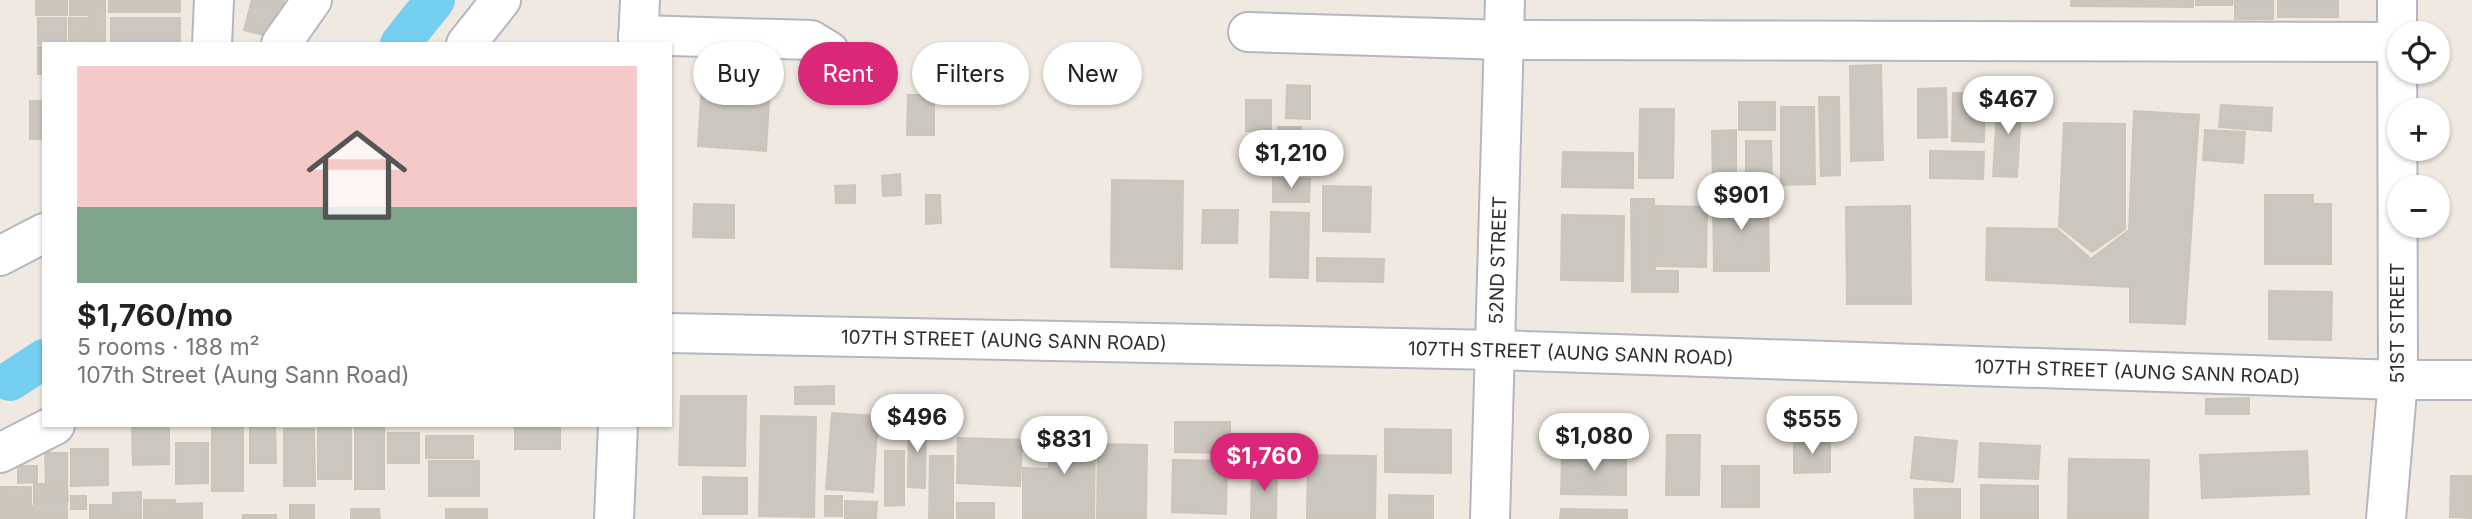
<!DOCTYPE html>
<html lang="en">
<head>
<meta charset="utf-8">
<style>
  :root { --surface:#fff; --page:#f6f6f6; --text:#222; --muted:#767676; --line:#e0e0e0; --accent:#db2777 }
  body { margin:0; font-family:Inter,sans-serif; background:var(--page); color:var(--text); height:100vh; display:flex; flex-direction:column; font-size:26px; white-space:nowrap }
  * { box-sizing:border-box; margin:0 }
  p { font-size:23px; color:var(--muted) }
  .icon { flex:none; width:38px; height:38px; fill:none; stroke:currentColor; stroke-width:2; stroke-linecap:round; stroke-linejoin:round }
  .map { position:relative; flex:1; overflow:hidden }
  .side { position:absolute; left:42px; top:42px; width:630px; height:385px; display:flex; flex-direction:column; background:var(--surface); border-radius:0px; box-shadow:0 2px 5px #0004 }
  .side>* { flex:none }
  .banner { position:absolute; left:693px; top:42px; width:665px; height:63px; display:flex; gap:14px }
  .fabs { position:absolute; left:2387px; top:21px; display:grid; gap:14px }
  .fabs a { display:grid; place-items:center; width:63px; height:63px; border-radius:50%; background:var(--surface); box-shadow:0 2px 5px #0004; font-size:35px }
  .price { position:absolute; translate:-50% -60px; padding:0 16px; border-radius:24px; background:#fff; color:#222; font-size:23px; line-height:46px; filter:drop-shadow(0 2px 4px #0008) }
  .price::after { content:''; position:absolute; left:50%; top:42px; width:21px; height:16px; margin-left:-10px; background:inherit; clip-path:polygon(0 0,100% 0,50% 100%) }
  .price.current { background:var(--accent); color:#fff }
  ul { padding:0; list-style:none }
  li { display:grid; align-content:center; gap:14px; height:371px; padding:0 35px }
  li+li { border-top:2px solid var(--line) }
  li span { display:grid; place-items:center; height:217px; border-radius:0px; color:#555 }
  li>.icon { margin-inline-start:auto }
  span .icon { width:126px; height:126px; fill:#fffc; stroke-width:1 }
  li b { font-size:30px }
  .chip { padding:0 24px; border-radius:32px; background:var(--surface); box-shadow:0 2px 5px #0004; font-size:24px; line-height:63px }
  .chip.current { background:var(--accent); color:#fff }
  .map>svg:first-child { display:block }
</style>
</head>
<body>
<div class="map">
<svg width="2472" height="519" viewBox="0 0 2472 519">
  <rect width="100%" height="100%" fill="#efe9e1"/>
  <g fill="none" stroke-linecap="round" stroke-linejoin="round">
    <g stroke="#75cff0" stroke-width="40">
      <path d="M400 44 435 0"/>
      <path d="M10 381 44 359"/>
    </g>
  </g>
  <g fill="#cbc7bf" stroke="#cbc5ba" stroke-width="2">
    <rect x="36" y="0" width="31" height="15"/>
    <path d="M70 0H105V42H89V15H70Z"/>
    <rect x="109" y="0" width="71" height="12"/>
    <path d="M252 0H284L275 38 244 30Z"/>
    <path d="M2071 0H2193V7L2071 6Z"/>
    <path d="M2196 0H2233L2232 5H2196Z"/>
    <rect x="2235" y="0" width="38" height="19"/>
    <rect x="2278" y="0" width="60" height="17"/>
    <rect x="38" y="18" width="28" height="26"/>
    <rect x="69" y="18" width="19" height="26"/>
    <rect x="111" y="18" width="69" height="26"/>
    <rect x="38" y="47" width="6" height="27"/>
    <path d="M703 65 771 70 766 151 698 146Z"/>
    <path d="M1881 65 1883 160 1851 161 1850 66Z"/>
    <path d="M1287 85 1310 86V119L1286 118Z"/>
    <path d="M1946 88 1947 137 1918 138V89Z"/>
    <path d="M1953 93 1985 94 1984 142 1952 141Z"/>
    <path d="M1998 94 2022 95 2017 177 1993 176Z"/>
    <path d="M908 95H934V135H907Z"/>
    <path d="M1819 97H1839L1840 175 1821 176Z"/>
    <rect x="1246" y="100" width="25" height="31"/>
    <rect x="30" y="101" width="14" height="38"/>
    <rect x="1739" y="102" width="36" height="28"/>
    <path d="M2221 105 2272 108 2271 131 2219 127Z"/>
    <path d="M1781 107H1814L1815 184 1781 185Z"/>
    <path d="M1640 109H1674L1673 178H1639Z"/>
    <path d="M2134 111 2199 115 2185 324 2130 322V287L1986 280 1987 228 2057 229 2091 259 2129 230Z"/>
    <path d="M2064 123 2125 124V229L2092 252 2059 226Z"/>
    <path d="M1278 127H1301L1300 169H1277Z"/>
    <path d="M1736 130V188H1713L1712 131Z"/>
    <path d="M2205 130 2245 132 2243 163 2203 160Z"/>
    <path d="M1746 141H1771L1772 185H1746Z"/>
    <path d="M1930 151 1984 152 1983 179 1930 178Z"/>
    <path d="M1563 152 1633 153V188L1562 187Z"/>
    <path d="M900 174 901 195 883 196 882 176Z"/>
    <path d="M1273 178 1310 179 1309 202H1273Z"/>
    <path d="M1112 180 1183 181 1182 269 1111 267Z"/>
    <path d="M855 185V203H836L835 186Z"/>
    <path d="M1323 186 1371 187 1370 232 1323 231Z"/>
    <path d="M1713 193H1768L1769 271H1714Z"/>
    <path d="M926 195H940L941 223 926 224Z"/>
    <path d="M2265 195H2313V204H2331V264H2265Z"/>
    <path d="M1631 199H1654L1655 271H1678V292H1632Z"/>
    <path d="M694 204 734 205V238L693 237Z"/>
    <path d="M1656 206 1707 207 1706 267 1655 266Z"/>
    <path d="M1910 206 1911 304H1847L1846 207Z"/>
    <path d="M1203 210H1238L1237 243H1202Z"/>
    <path d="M1271 212 1309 213 1308 278 1270 277Z"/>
    <path d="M1562 215 1624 216 1623 281 1561 280Z"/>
    <path d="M1317 258 1384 259 1383 282 1317 281Z"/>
    <path d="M2269 291 2332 292 2331 340 2269 339Z"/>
    <path d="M834 386V404H795V387Z"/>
    <path d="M681 396H746L745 466 679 465Z"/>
    <path d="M2249 398V414H2206V399Z"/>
    <path d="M832 413 878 416 873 492 826 489Z"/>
    <path d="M761 416 816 417 814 517 759 516Z"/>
    <path d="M909 421H926L925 488 908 487Z"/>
    <path d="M1050 422 1095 423 1094 519H1023V468L1049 469Z"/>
    <path d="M1175 422H1230V453L1175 452Z"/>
    <path d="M132 425H169V464L133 465Z"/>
    <path d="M250 425H275L276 463H250Z"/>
    <rect x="318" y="425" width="33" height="54"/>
    <rect x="355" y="425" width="29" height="64"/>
    <rect x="515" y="425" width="45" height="24"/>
    <rect x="212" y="426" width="31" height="65"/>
    <path d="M284 429H314L315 486H284Z"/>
    <path d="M1385 429 1451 430V473L1385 472Z"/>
    <rect x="388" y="433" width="31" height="30"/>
    <path d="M1667 435H1700L1699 495H1666Z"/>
    <rect x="426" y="436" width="47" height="22"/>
    <path d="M1915 437 1957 441 1953 482 1911 478Z"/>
    <path d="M958 438 1022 440 1020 486 957 483Z"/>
    <path d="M1794 440H1830V472L1794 473Z"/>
    <path d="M176 443H208V483L176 484Z"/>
    <path d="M1980 443 2040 446 2038 479 1979 477Z"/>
    <path d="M1098 444 1147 445 1146 519H1097Z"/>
    <path d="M71 449H108V485L71 486Z"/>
    <path d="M885 451H904V505L885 506Z"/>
    <path d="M2307 451 2309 494 2202 498 2200 455Z"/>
    <path d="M1562 452H1626V495L1561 494Z"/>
    <path d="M45 453H67V486H46Z"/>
    <path d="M1308 455 1376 456 1375 519H1307Z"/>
    <path d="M930 456H953V519H929Z"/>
    <path d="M2069 459 2149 460 2148 519H2068Z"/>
    <path d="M1173 460 1227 461 1226 514 1172 512Z"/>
    <rect x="429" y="461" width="50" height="35"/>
    <path d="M18 466H37V482L18 483Z"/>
    <rect x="1722" y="466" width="37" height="41"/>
    <path d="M1252 467H1277L1276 519H1251Z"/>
    <path d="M2451 476H2472V518L2450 517Z"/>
    <path d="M703 477 747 478V514H703Z"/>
    <rect x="34" y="484" width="11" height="16"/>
    <path d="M1981 485 2038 486V519H1981Z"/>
    <rect x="0" y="487" width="31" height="17"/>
    <path d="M47 488H67L68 500H47Z"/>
    <path d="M1914 489H1960V519H1915Z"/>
    <path d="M141 492V519H113V493Z"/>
    <path d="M1389 495 1433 496V519H1389Z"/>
    <rect x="71" y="496" width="15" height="13"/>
    <rect x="825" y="496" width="17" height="20"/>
    <rect x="144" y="500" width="31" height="19"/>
    <rect x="34" y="501" width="33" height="18"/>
    <path d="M845 501 877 502 876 519H845Z"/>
    <path d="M202 503V519H177V504Z"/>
    <rect x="957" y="503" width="37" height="16"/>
    <path d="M90 505H112L113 519H90Z"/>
    <rect x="290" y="505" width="24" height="14"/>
    <rect x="0" y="506" width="33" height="13"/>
    <path d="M351 509H379L380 519H351Z"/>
    <rect x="446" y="509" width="41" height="10"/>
    <path d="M1561 509 1627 510V519H1560Z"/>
    <rect x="243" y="515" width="33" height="4"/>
  </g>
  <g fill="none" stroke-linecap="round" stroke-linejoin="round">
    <g stroke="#b4b7c1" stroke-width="42">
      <g id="minor">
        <path d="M1248 32 1505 40 2396 42"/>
        <path d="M638 35 811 40 829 51 841 74"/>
        <path d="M212 44 214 0"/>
        <path d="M281 44 312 0"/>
        <path d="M466 44 501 0"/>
        <path d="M638 44 640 0"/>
        <path d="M0 256 44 233"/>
        <path id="s1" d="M670 333 1496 350 2398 380H2472"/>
        <path d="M0 453 55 425"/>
        <path d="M614 519 618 425"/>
        <path id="s2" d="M1490 519 1505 0"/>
        <path d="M2386 519 2398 380 2397 0"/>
      </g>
    </g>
    <use href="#minor" stroke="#fff" stroke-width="38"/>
  </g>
  <g text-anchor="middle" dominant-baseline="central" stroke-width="7" stroke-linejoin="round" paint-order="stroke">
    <g font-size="19" fill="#2e2e2e" stroke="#fff">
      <text stroke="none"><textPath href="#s2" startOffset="259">52ND STREET</textPath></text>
      <text transform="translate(2397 323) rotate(-90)">51ST STREET</text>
      <text stroke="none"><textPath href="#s1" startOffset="334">107TH STREET (AUNG SANN ROAD)</textPath></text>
      <text stroke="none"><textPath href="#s1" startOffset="901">107TH STREET (AUNG SANN ROAD)</textPath></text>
      <text stroke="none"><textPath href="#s1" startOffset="1468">107TH STREET (AUNG SANN ROAD)</textPath></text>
    </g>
  </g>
</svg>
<div class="fabs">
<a><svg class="icon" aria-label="locate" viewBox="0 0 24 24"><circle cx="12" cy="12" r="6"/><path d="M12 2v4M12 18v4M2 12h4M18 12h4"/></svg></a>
<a>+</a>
<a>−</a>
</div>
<b class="price" style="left:2008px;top:136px">$467</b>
<b class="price" style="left:1291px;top:190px">$1,210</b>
<b class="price" style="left:1741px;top:232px">$901</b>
<b class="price" style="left:917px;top:454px">$496</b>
<b class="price" style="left:1812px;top:456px">$555</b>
<b class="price" style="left:1594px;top:473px">$1,080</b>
<b class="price" style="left:1064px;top:476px">$831</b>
<b class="price current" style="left:1264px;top:493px">$1,760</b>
<div class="banner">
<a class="chip">Buy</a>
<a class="chip current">Rent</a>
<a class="chip">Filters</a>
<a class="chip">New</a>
</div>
<section class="side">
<ul>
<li><span style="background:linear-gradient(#f6c9c9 65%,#7fa58c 0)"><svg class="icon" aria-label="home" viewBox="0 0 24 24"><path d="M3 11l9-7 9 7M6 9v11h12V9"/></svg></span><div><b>$1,760/mo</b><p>5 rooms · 188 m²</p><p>107th Street (Aung Sann Road)</p></div></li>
</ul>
</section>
</div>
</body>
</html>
